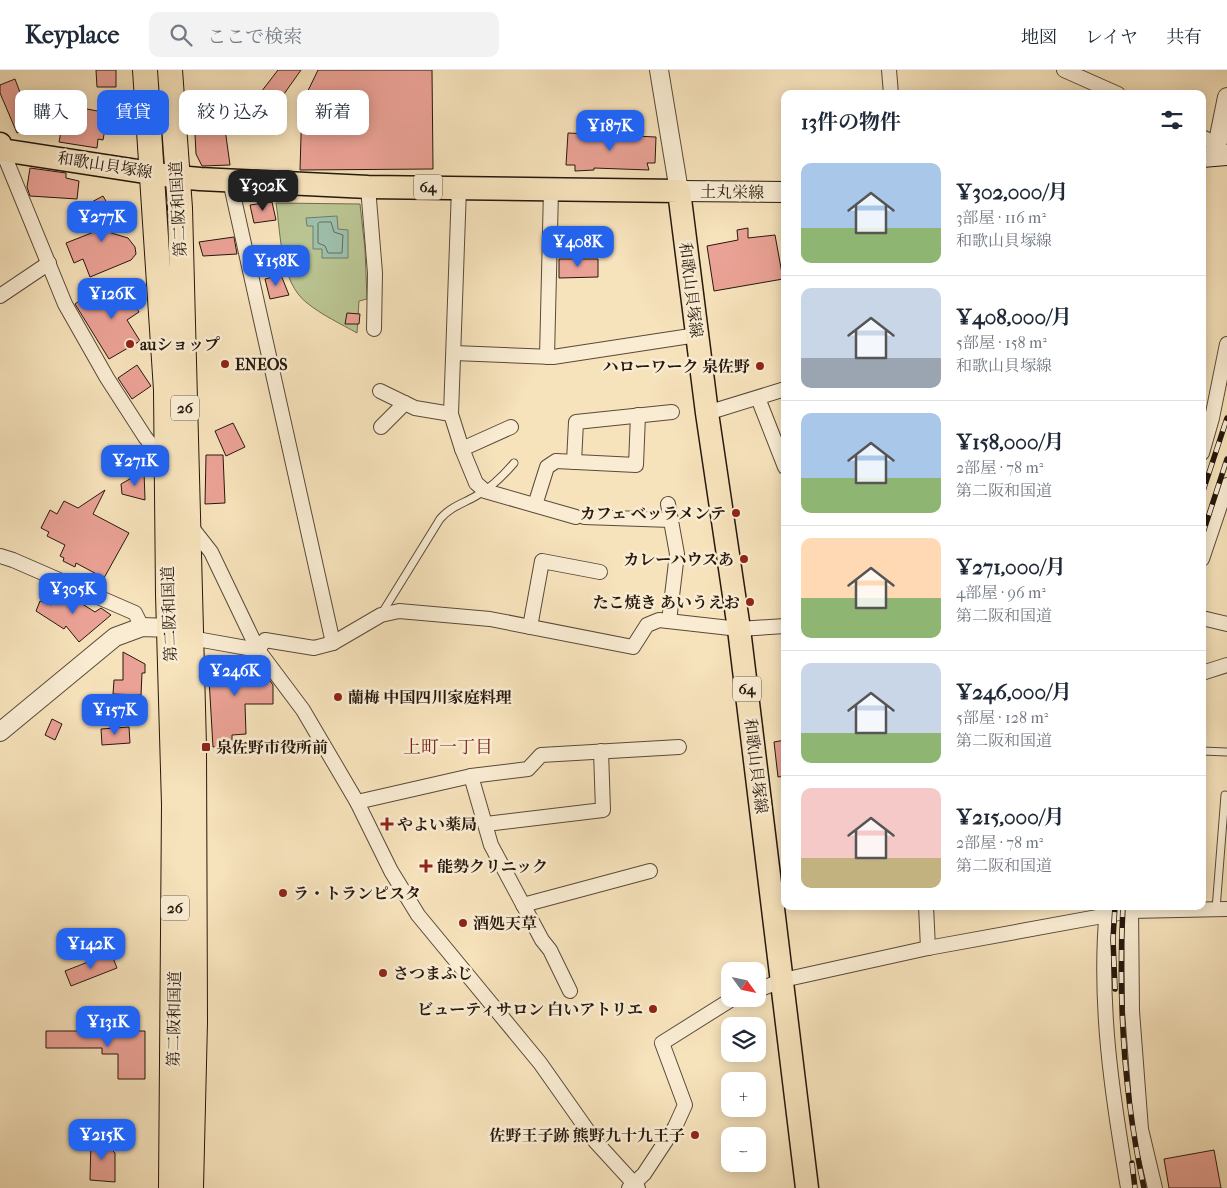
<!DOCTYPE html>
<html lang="ja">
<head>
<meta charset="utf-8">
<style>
  :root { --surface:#fff; --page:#f2f2f3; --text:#1f2937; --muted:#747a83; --line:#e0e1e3; --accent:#2563eb }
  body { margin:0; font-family:"IM FELL French Canon","Noto Serif JP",serif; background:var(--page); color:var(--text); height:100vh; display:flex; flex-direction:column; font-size:19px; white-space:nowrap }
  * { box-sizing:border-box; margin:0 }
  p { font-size:16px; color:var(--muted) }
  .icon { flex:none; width:28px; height:28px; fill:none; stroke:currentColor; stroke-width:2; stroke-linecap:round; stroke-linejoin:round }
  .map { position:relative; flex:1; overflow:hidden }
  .side { position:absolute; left:781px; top:20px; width:425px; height:820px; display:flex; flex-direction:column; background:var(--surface); border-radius:10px; box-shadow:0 2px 12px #0003 }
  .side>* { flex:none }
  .guide { position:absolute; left:15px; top:20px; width:475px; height:45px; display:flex; gap:10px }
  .needle { width:32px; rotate:123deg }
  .fabs { position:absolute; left:721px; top:892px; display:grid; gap:10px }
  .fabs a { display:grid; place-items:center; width:45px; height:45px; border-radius:10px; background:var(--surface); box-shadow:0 2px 12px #0003; font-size:25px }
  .price { position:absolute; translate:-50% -42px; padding:0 11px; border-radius:10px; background:var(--accent); color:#fff; font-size:16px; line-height:32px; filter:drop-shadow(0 1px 2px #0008) }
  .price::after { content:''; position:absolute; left:50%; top:30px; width:15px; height:11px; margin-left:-8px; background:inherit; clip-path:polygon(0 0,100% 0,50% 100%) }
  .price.current { background:#222; color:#fff }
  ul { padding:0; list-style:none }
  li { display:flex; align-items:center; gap:15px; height:125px; padding:0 20px }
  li+li { border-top:1px solid var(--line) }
  li span { display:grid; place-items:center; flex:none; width:140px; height:100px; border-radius:10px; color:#555 }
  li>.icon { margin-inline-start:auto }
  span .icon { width:60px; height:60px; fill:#fffc; stroke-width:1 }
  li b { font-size:21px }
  h2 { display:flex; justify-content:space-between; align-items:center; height:60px; padding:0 20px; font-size:21px }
  .tag { padding:0 18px; border-radius:10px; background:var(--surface); box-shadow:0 2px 12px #0003; font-size:18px; line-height:45px }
  .tag.current { background:var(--accent); color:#fff }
  header { display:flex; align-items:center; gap:30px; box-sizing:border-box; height:70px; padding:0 25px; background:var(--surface); border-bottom:1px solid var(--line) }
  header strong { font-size:24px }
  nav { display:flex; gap:28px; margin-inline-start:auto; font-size:18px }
  .search { width:350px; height:45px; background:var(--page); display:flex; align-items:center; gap:12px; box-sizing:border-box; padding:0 18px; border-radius:10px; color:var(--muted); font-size:19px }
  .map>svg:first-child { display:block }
</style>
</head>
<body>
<header>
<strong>Keyplace</strong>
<div class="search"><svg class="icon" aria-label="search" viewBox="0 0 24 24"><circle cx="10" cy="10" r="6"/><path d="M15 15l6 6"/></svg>ここで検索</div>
<nav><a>地図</a><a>レイヤ</a><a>共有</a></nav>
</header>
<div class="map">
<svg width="1227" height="1118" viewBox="0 0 1227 1118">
  <rect width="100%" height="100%" fill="#f6e2bb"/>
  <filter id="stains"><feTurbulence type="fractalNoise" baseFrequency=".004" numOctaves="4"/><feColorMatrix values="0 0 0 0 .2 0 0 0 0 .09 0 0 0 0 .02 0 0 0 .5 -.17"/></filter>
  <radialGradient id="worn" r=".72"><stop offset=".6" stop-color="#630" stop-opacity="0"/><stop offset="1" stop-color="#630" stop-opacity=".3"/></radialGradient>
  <path fill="#bac492" stroke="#706e50" d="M276 133 360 134 365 179 367 229 359 231 357 263C341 254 322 245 307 233 280 212 281 165 276 133Z"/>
  <path fill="#9ebfab" stroke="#6e7c6c" d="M337 146 338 159 348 160V188H322V179H313V156H307L306 148Z"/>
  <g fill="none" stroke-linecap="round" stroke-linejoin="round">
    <path stroke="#626c5c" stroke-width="1" d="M320 152H331L334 162 343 165 342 183H328L325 176 318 173V154Z"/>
  </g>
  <g fill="#eba296" stroke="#26180d">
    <path d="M96 0H116V17H97Z"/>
    <path d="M278 0H301L267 48 251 35Z"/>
    <path d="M318 0H432L433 99 300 100 302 33Z"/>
    <path d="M15 9 28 44 30 43 36 56 17 63 0 23V15Z"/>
    <path d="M66 35 108 43 103 70 98 69 97 78 59 72Z"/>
    <path d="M225 59 230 95 202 96 196 84 195 64Z"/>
    <path d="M568 63 656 67 655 93H647L649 100 594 98V100L575 101V95H566Z"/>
    <path d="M30 98 66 103V108L79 111 77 129 30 126 27 117Z"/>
    <path d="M103 126 120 155 108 162 128 168 135 177 136 184 131 190 90 207 83 189 74 193 66 173 99 160 105 162 88 134Z"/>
    <path d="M272 132 276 150 254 153 250 135Z"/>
    <path d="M748 158V168L775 165 783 209 714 221 707 176 738 170 737 160Z"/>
    <path d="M234 167 237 184 203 186 199 172Z"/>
    <path d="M559 189H598V207L559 208Z"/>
    <path d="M281 205 289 225 270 229 265 209Z"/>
    <path d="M121 211 139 242 127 250 140 271 109 289 75 234 82 229 87 237Z"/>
    <path d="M347 243 360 244 359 254H345Z"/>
    <path d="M137 295 151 316 132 329 118 308Z"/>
    <path d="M233 353 245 377 226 386 215 361Z"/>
    <path d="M206 385H223L225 433 205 434Z"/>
    <path d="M144 401 145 430 122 424 121 414Z"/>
    <path d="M105 420 93 444 129 463 104 508 76 493 75 497 63 491 64 488 60 486 65 475 47 466 49 462 41 458 50 440 57 444 64 431 78 438Z"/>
    <path d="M60 520 95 542 101 538 111 545 79 572 66 556 64 559 36 541 40 531 51 535Z"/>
    <path d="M123 582 145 594V603H142L141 625 113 624 114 610H123Z"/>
    <path d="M256 591 273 615V634H245L246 664 232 665V677H213L208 592Z"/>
    <path d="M52 649 62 654 55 670 45 665Z"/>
    <path d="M129 657 130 673 102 675 101 659Z"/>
    <path d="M785 670V706L778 707 774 672Z"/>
    <path d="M111 883 117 898 71 916 65 901Z"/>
    <path d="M46 961H145V1009H118V984H102V978H46Z"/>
    <path d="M91 1070 113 1071 112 1080 115 1083V1112L90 1110Z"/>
    <path d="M1214 1080 1221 1118H1169L1164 1089Z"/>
  </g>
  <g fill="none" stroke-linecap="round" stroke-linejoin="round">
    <g stroke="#5a4a38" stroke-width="9">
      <g id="service">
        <path d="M382 543 440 449C450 437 462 434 476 426 491 418 503 406 514 393"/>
        <path d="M1202 681 1227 682"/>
        <path d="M1216 839 1225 725"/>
      </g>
    </g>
    <g stroke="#5a4a38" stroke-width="16">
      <g id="minor">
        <path d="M889 0 891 24"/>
        <path d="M1064 0 1118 24"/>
        <path d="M1202 67 1217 74"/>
        <path d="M2 80 65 234 107 308 145 367 165 392"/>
        <path d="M230 111 333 573"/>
        <path d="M368 117 375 203 374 259"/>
        <path d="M459 118 451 344 462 379 511 357"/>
        <path d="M0 226 49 193"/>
        <path d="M454 283 553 287 697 265"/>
        <path d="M547 287 551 120"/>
        <path d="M380 321 415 338 451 344"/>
        <path d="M758 328 785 397"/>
        <path d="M707 343 785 319"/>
        <path d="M381 357 405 333"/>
        <path d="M462 379 476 413 485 421 576 447"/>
        <path d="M1202 383 1212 348 1227 274"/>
        <path d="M574 392 576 352 672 342"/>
        <path d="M668 434 677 484 669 551"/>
        <path d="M535 435 547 397 556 391 636 395 638 345"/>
        <path d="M584 447 671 450"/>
        <path d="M189 454 211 482 258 580 265 570 314 578 333 573 381 545 399 541 490 549 633 577 647 555 659 550 739 559 785 556"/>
        <path d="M0 486 13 490 135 543 142 557"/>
        <path d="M1202 489 1227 415"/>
        <path d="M1202 548 1227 554"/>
        <path d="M530 557 542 491 600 502"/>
        <path d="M191 568 258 580 303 640 357 732 391 801 418 845 540 993 595 1071 638 1118"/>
        <path d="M1202 603 1227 595"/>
        <path d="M471 706 491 775 542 870 550 880 570 921"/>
        <path d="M357 732 471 706 528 699 541 685 679 677"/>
        <path d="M486 754 603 740 601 681"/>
        <path d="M523 835 650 801"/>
        <path d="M926 836 928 878"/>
        <path d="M1131 836 1132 941 1141 1059 1155 1118"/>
        <path d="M1107 838C1098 932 1112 1025 1128 1118"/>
        <path d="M758 920 783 910 928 878 1130 841 1227 839"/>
        <path d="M629 1118 644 1104 675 1057 685 1035 662 973 732 929"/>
      </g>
    </g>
    <g stroke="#5a4a38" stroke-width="20">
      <g id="tertiary">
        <path d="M659 0 679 121"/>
        <path d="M1215 86 1227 27"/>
        <path d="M0 662 115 567 142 557 170 558 180 563"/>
      </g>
    </g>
    <g stroke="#26180d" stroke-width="22">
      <g id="secondary">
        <path d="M1202 87 1227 85"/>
        <path d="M679 121 785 122"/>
      </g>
    </g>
    <g stroke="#26180d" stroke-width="25">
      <path id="primary" d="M0 74 2 80 177 107 200 109 368 117 679 121 707 343 739 559 807 1118"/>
    </g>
    <g stroke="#26180d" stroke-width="26">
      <g id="trunk">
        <path d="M145 0 166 320 168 525 174 735 171 1118"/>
        <path d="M170 0 180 138 194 676 195 952 191 1118"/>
      </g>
    </g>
    <use href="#service" stroke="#f9ecd3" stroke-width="7"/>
    <use href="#minor" stroke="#f9ecd3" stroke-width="14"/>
    <use href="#tertiary" stroke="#f9ecd3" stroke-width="18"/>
    <use href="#secondary" stroke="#f9ecd3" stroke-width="20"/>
    <use href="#primary" stroke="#f6e2bb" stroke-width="22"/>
    <use href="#trunk" stroke="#f6e2bb" stroke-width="24"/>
    <g stroke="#26180d" stroke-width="5.5">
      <g id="rail">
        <path d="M1202 424 1227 348"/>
        <path d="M1202 466 1227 389"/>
        <path d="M1123 836C1118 930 1124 1026 1144 1118"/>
        <path d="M1115 919 1113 869 1115 836"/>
        <path d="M1132 1093 1135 1118"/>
      </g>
    </g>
    <use href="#rail" stroke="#f9ecd3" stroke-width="4" stroke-dasharray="11" stroke-linecap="butt"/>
  </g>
  <g fill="#8f2418" stroke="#f9ecd3" stroke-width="2">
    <circle cx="130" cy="274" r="5"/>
    <circle cx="225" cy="294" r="5"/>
    <circle cx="760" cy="296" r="5"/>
    <circle cx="736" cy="443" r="5"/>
    <circle cx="744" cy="489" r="5"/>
    <circle cx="750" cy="532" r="5"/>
    <circle cx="338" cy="627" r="5"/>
    <rect x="201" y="672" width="10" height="10" rx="2.5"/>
    <path d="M384.5 746.5h5v5h5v5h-5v5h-5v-5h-5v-5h5z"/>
    <path d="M423.5 788.5h5v5h5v5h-5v5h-5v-5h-5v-5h5z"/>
    <circle cx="283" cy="823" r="5"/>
    <circle cx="463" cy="853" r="5"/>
    <circle cx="383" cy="903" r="5"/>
    <circle cx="653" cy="939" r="5"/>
    <circle cx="695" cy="1065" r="5"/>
  </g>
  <g text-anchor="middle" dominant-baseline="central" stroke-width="5" stroke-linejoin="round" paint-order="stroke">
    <g fill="#f9ecd3" stroke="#655848" stroke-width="1">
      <rect x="414" y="104.5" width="28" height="25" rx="4"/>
      <rect x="171" y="325.5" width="28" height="25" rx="4"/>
      <rect x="733" y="606.5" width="28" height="25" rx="4"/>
      <rect x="161" y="825.5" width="28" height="25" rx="4"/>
    </g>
    <g font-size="15" font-weight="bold" fill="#26180d">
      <text x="428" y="117">64</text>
      <text x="185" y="338">26</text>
      <text x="747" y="619">64</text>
      <text x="175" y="838">26</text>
    </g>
    <g font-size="16" fill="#26180d" stroke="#f9ecd3">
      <text transform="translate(105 95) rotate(9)">和歌山貝塚線</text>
      <text transform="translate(732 122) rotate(1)">土丸栄線</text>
      <text transform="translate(178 139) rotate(-93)">第二阪和国道</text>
      <text transform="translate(691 220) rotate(83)">和歌山貝塚線</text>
      <text transform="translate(169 544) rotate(-92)">第二阪和国道</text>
      <text transform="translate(756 696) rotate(83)">和歌山貝塚線</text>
      <text transform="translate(174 949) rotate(-89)">第二阪和国道</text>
    </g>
    <g font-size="16" font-weight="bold" fill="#26180d" stroke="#f9ecd3" text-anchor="start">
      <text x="140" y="274">auショップ</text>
      <text x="235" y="294">ENEOS</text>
      <text x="750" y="296" text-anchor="end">ハローワーク 泉佐野</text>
      <text x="726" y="443" text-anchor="end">カフェ ベッラメンテ</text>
      <text x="734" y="489" text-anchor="end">カレーハウスあ</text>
      <text x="740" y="532" text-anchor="end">たこ焼き あいうえお</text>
      <text x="348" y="627">蘭梅 中国四川家庭料理</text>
      <text x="216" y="677">泉佐野市役所前</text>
      <text x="397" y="754">やよい薬局</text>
      <text x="437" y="796">能勢クリニック</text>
      <text x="293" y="823">ラ・トランピスタ</text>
      <text x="473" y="853">酒処天草</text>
      <text x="393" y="903">さつまふじ</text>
      <text x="643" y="939" text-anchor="end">ビューティサロン 白いアトリエ</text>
      <text x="685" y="1065" text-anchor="end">佐野王子跡 熊野九十九王子</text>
    </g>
    <g font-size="18" fill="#7a1f14" stroke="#f9ecd3">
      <text x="448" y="677">上町一丁目</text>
    </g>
  </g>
  <rect width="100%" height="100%" filter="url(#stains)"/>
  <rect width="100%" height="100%" fill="url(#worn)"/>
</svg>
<div class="fabs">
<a><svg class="needle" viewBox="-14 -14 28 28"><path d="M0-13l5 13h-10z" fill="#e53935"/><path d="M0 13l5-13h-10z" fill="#747a83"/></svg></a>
<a><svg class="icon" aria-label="layers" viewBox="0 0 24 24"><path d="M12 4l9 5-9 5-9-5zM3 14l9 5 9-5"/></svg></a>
<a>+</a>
<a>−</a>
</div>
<b class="price" style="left:610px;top:82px">¥187K</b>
<b class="price current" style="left:263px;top:142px">¥302K</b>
<b class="price" style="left:102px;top:173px">¥277K</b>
<b class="price" style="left:578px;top:198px">¥408K</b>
<b class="price" style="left:276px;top:217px">¥158K</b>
<b class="price" style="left:112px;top:250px">¥126K</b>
<b class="price" style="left:135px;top:417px">¥271K</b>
<b class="price" style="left:73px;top:545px">¥305K</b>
<b class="price" style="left:235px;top:627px">¥246K</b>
<b class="price" style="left:115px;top:666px">¥157K</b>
<b class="price" style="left:91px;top:900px">¥142K</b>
<b class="price" style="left:108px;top:978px">¥131K</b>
<b class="price" style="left:102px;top:1091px">¥215K</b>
<div class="guide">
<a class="tag">購入</a>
<a class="tag current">賃貸</a>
<a class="tag">絞り込み</a>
<a class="tag">新着</a>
</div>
<section class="side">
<h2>13件の物件<svg class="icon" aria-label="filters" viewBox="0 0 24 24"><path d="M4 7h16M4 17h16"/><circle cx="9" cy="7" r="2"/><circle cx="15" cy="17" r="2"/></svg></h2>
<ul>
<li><span style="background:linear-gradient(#a9c7e8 65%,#8fb573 0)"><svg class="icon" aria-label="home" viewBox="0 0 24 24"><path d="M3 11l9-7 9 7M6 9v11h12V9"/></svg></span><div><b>¥302,000/月</b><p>3部屋 · 116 m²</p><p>和歌山貝塚線</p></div></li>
<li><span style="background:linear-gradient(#c9d6e8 70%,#9aa5b1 0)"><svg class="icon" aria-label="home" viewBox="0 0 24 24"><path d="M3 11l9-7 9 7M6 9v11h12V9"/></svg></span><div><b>¥408,000/月</b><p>5部屋 · 158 m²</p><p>和歌山貝塚線</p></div></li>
<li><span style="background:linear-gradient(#a9c7e8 65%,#8fb573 0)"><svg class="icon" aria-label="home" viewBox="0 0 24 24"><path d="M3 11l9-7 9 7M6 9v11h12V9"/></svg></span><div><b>¥158,000/月</b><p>2部屋 · 78 m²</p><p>第二阪和国道</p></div></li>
<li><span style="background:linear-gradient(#ffd9b3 60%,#8fb573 0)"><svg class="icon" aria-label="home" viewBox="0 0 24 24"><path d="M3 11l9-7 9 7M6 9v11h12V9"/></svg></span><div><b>¥271,000/月</b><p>4部屋 · 96 m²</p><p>第二阪和国道</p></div></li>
<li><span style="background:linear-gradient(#c9d6e8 70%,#8fb573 0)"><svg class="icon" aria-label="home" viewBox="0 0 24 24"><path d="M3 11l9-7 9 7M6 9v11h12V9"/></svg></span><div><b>¥246,000/月</b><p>5部屋 · 128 m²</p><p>第二阪和国道</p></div></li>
<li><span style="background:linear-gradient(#f6c9c9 70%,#c2b280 0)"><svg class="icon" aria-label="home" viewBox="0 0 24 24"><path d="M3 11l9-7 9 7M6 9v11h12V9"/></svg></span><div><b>¥215,000/月</b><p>2部屋 · 78 m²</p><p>第二阪和国道</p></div></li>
</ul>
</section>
</div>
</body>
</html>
